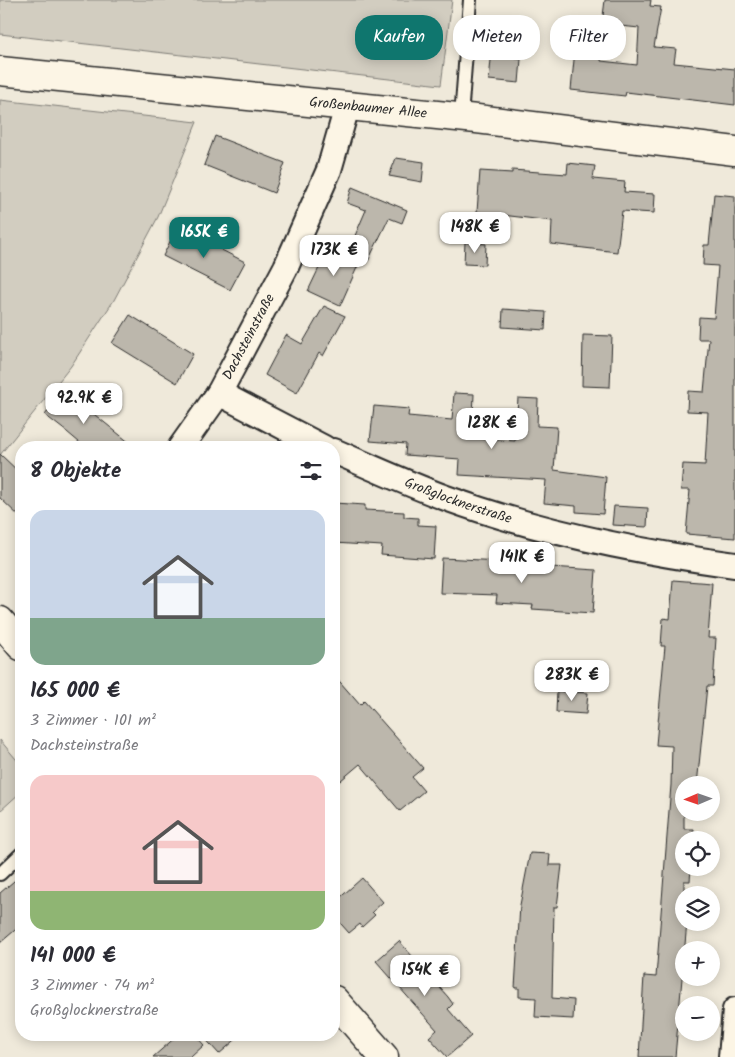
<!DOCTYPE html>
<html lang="de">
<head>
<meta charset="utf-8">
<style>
  :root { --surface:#fff; --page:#f7f7f7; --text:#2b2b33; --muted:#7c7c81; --accent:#0f766e }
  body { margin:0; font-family:Kalam,sans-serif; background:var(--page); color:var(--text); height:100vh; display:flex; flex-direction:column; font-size:19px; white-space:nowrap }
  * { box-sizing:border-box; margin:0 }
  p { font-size:16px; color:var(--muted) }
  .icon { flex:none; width:28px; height:28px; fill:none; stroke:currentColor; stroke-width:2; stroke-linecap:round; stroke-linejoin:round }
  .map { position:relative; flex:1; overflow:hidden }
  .details { position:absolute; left:15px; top:441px; width:325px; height:600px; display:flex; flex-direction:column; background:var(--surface); border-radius:20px; box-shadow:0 2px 12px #0003 }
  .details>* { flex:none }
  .hud { position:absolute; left:355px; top:15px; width:305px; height:45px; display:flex; gap:10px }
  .needle { width:32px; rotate:268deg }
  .tools { position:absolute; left:675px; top:776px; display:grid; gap:10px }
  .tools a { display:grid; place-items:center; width:45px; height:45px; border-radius:50%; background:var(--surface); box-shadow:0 2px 12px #0003; font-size:25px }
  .price { position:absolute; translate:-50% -42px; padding:0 11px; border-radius:10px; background:#fff; color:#222; font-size:16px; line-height:32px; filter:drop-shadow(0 1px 2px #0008) }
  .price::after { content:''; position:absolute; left:50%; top:30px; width:15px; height:11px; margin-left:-8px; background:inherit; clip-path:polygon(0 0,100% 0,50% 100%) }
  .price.active { background:var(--accent); color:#fff }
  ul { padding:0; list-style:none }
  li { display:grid; align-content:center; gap:10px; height:265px; padding:0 15px }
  li span { display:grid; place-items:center; height:155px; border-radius:15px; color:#555 }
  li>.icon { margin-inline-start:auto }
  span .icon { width:90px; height:90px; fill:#fffc; stroke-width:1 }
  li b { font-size:21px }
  h2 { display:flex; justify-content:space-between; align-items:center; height:60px; padding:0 15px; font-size:21px }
  .pill { padding:0 18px; border-radius:20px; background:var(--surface); box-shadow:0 2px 12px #0003; font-size:18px; line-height:45px }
  .pill.active { background:var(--accent); color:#fff }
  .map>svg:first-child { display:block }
</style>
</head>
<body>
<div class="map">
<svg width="735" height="1057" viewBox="0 0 735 1057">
  <rect width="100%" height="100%" fill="#efe9da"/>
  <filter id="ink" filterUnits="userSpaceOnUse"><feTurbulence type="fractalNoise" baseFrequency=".02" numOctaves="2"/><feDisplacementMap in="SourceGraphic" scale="10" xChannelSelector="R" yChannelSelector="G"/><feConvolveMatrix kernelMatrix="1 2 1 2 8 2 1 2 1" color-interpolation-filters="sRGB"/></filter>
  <g filter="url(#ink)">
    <g fill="#d2cdc0" stroke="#7e7c76">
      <path d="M0 0H452L441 85 0 34Z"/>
      <path d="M0 100 197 122 158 217 114 300 71 366 0 455Z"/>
      <path d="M0 740 21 765V792L0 811Z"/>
    </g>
    <g fill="#bcb7ac" stroke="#2b2b2b">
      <path d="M605 0H651L650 6 661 7 654 47 676 49 674 63 735 69V105L626 92 625 96 571 90 575 50 602 52 601 61 637 65 639 28 602 24Z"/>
      <path d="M493 40 518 43 516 58 521 59 519 83 489 80Z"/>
      <path d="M215 136 285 163 274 193 204 165Z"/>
      <path d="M396 158 424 162 422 182 389 176Z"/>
      <path d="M568 163 595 166 593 179 625 182 624 192 655 194 654 213 622 211 617 252 551 244 552 221 477 212 480 171 512 173V170L567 174Z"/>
      <path d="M352 187 407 210 402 223 389 218 368 261 348 252 366 210 347 203Z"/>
      <path d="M714 194 735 196V538L686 534 690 490H681L683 464 705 465 708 412 687 411 688 391 704 392 709 339H698L699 317 714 318 718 266 703 265 704 245H709Z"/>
      <path d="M177 227 245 262 230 290 163 256Z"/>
      <path d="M465 242 486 244 485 265 464 264Z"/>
      <path d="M328 249 359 263 340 306 308 291Z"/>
      <path d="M324 306 345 316 323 356 319 353 297 393 265 375 286 335 302 344Z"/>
      <path d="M503 309 546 312 545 330 502 327Z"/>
      <path d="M130 315 193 354 177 383 112 343Z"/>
      <path d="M583 335 612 336 610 387 582 386Z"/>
      <path d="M64 390 110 427 136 448H86L67 432 45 415Z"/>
      <path d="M454 393 474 394 472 438 515 441 518 398 538 399 537 426 557 427 554 470 606 477 603 514 576 512V506L544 503 546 480 459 475 460 459 405 455 406 444 370 441 374 406 409 409 408 416 452 420Z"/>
      <path d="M0 454 21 474V518L0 498Z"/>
      <path d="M334 503 365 505V510L404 512V517L418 518V525L436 526 434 559 381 555 382 546 334 543Z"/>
      <path d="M614 506 648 508 647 527 612 525Z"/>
      <path d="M442 558 500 561V567L535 569 536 566 596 570 593 613 532 609 533 605 496 603 497 595 440 593Z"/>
      <path d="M673 580 712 583 708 638H716L713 686H707L697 785H684V829H694L693 840H684V868H691L690 881H684V922H687L675 1057H639L644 976 656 977 671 785 672 746 656 745 665 646H661L663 618 670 619Z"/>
      <path d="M334 675 360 705 364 701 423 768 412 777 424 791 400 811 360 764 334 786Z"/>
      <path d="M557 691 588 693 586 714 556 712Z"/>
      <path d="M530 853 550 854 549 865H562L557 907H554L552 998 574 1000 573 1019 535 1017 536 998 519 997V988H515L520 905Z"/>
      <path d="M21 875V925L0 943V893Z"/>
      <path d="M362 878 383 902 372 912 375 915 362 927 360 924 349 933 334 916V903Z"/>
      <path d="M399 941 448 997 453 1004 448 1009 471 1036 447 1057 429 1037 437 1030 376 961Z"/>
      <path d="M178 1035H195L204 1045 191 1057H153Z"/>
      <path d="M202 1035H241L219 1054Z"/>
    </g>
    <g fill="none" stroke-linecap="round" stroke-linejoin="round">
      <g stroke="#2b2b2b" stroke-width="16">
        <g id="service">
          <path d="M461 117 470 0"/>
          <path d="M0 874 21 854"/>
        </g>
      </g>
      <g stroke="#2b2b2b" stroke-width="28">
        <g id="minor">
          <path d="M219 393 324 448"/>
          <path id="s1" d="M180 448 219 393 286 267 329 170 347 107"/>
          <path id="s2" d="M334 451C371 467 408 484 446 498 539 532 638 552 735 565"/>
          <path d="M731 1057 735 1010"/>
        </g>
      </g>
      <g stroke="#2b2b2b" stroke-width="31">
        <g id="secondary">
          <path id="s3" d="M0 71 477 119 735 151"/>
          <path d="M0 621 21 646"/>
          <path d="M334 1000 384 1057"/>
        </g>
      </g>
      <use href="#service" stroke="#fcf5e5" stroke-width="12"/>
      <use href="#minor" stroke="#fcf5e5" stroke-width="24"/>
      <use href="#secondary" stroke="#fcf5e5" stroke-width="28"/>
    </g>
  </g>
  <g text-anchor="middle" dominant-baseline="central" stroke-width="4" stroke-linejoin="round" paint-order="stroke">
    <g font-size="14" fill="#2b2b2b" stroke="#fcf5e5">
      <text stroke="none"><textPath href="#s3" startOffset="370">Großenbaumer Allee</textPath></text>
      <text stroke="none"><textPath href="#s1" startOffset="131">Dachsteinstraße</textPath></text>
      <text stroke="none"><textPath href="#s2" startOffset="134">Großglocknerstraße</textPath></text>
    </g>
  </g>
</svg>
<div class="tools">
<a><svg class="needle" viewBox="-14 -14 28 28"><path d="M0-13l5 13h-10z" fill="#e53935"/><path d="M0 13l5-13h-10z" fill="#7c7c81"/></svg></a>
<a><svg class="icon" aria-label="locate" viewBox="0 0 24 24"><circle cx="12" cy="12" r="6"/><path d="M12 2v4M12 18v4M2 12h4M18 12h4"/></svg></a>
<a><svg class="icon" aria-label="layers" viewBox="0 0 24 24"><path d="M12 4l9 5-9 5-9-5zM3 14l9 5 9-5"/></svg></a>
<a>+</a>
<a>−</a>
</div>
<b class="price" style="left:475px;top:254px">148K €</b>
<b class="price active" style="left:204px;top:259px">165K €</b>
<b class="price" style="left:334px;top:277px">173K €</b>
<b class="price" style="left:84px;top:425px">92.9K €</b>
<b class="price" style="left:492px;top:450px">128K €</b>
<b class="price" style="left:522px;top:584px">141K €</b>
<b class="price" style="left:572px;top:702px">283K €</b>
<b class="price" style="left:425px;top:997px">154K €</b>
<div class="hud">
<a class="pill active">Kaufen</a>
<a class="pill">Mieten</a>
<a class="pill">Filter</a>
</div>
<section class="details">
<h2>8 Objekte<svg class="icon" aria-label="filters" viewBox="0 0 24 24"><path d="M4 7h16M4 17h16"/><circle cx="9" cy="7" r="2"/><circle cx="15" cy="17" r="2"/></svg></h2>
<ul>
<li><span style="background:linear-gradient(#c9d6e8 70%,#7fa58c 0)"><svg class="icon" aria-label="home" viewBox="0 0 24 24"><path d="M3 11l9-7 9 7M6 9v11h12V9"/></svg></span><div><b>165 000 €</b><p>3 Zimmer · 101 m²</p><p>Dachsteinstraße</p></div></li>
<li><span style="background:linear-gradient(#f6c9c9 75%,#8fb573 0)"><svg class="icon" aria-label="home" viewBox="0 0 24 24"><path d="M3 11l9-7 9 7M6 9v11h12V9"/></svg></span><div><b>141 000 €</b><p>3 Zimmer · 74 m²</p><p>Großglocknerstraße</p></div></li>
</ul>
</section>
</div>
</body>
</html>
